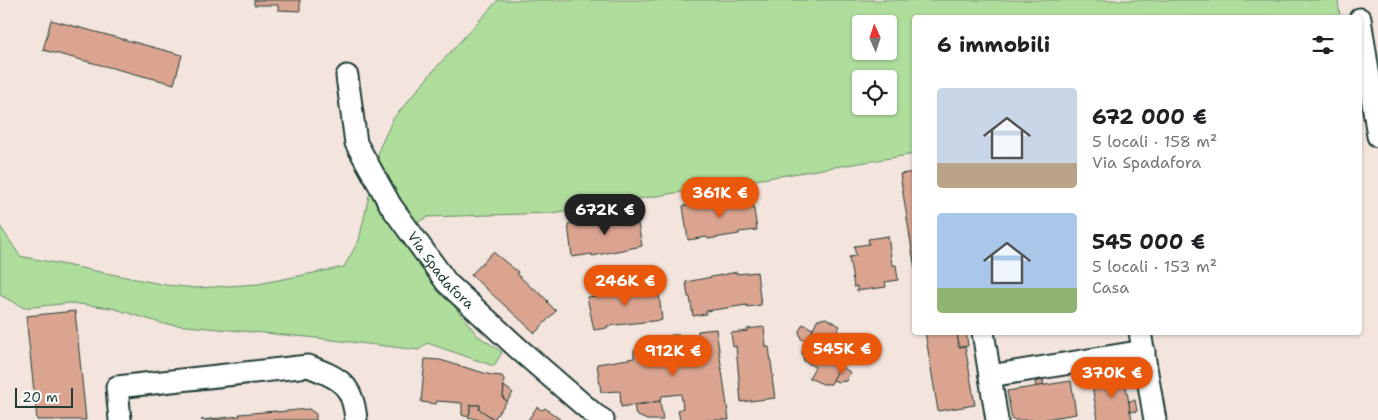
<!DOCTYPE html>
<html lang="it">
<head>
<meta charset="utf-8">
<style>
  :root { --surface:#fff; --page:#f6f6f6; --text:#202124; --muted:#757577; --accent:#ea580c }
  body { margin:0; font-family:"Shantell Sans",sans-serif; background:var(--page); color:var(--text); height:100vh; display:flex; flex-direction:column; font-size:19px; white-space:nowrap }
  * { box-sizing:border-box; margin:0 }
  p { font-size:16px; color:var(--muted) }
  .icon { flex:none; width:28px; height:28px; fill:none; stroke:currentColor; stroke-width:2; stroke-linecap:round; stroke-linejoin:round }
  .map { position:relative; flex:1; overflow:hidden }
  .sheet { position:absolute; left:912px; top:15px; width:450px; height:320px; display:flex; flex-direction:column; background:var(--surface); border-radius:5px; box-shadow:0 1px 4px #0004 }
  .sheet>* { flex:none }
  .needle { width:32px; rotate:357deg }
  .buttons { position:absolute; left:852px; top:15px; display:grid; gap:10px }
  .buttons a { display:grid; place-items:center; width:45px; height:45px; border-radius:5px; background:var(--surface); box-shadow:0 1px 4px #0004; font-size:25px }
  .scale { position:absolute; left:15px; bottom:12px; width:58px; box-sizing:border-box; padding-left:5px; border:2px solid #1f3d34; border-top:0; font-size:14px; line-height:18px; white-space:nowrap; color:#1f3d34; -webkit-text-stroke:4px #fff; paint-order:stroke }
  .price { position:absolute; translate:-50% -42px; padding:0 11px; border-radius:18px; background:var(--accent); color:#fff; font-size:16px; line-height:32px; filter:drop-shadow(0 1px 2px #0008) }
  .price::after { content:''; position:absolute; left:50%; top:30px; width:15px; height:11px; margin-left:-8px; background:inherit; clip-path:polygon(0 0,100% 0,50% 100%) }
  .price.active { background:#222; color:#fff }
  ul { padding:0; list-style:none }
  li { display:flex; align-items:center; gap:15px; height:125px; padding:0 25px }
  li span { display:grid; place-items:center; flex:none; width:140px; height:100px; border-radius:5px; color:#555 }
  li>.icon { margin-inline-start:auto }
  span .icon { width:60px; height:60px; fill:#fffc; stroke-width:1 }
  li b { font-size:21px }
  h2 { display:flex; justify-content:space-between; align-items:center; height:60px; padding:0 25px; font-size:21px }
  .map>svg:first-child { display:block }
</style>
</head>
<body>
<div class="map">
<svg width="1378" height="420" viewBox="0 0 1378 420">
  <rect width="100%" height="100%" fill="#f4e4de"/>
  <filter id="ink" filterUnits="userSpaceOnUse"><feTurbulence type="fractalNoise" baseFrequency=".02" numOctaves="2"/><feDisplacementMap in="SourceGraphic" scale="10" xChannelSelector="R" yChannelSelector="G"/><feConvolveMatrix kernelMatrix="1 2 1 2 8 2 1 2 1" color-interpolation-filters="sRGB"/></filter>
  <g filter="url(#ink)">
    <path fill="#aedd9c" stroke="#668d68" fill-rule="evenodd" d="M498 0H1338L1340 17 915 18V154L552 213 428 217 396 232 477 335 502 352 494 366 427 343 419 350 307 337 164 324 112 308 70 303 24 308 0 295V226L20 256 166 285 197 288 258 284 344 267 359 240 380 147 393 119 434 70ZM861 24H889V51H861ZM861 79H889V106H861Z"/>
    <g fill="#daa490" stroke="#1f3d34">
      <path d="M254 0H300V11L278 10V5H254Z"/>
      <path d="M51 20 182 55 174 84 43 50Z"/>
      <path d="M915 172V269L900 174Z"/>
      <path d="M752 196 757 230 739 232V234L708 239 707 237 688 240 683 206 697 204 698 206 739 200 738 197Z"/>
      <path d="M636 213 642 246 592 256V254L572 257 568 224 582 221V223L622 218V216Z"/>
      <path d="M888 236 892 265H896L898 280 885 282 886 287 857 291V286L854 287 849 257 856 256 854 246 869 244 868 239Z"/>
      <path d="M493 252 518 272 517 274 533 289 534 288 548 301 547 302 556 311 535 333 471 275Z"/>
      <path d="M737 272V274L757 272 761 305 747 307V305L706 311V314L693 316 690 297H688L686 282Z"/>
      <path d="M658 286 662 320 607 326V328L594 330 587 297 606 295V293L639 287V289Z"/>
      <path d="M75 311 86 420H37L26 316Z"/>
      <path d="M826 318 840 326 834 337 846 344 848 352 831 384H823L809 378 815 367 804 361 802 352 817 320Z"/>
      <path d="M803 324 813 329 807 342 801 339 799 331Z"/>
      <path d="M764 327 766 347H769L773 377 772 378 775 398 741 402 736 346 733 347 731 333 748 331 747 329Z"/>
      <path d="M716 329 729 420H680L678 410 683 408 681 394 662 396 660 401 621 407 620 391 601 392 597 364 634 358V350L672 344 671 335H681L682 342 698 339V331Z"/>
      <path d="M925 332H957L959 347 965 346 975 405 938 411Z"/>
      <path d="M957 332H966L968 346 959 347Z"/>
      <path d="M425 359 440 360 491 375 502 376 504 379 503 398 507 401 494 419 479 409 480 405H470V412L468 417 462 415V403L437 401 436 404 421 402Z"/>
      <path d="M840 366 850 372 846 381 838 382 833 380Z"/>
      <path d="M1124 375 1132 420H1098L1091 380Z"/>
      <path d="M1043 380 1044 386 1036 387 1035 382Z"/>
      <path d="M1071 381 1076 414 1040 420H1012L1007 391Z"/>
      <path d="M504 386 513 393 507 401 503 398Z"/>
      <path d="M1135 400 1137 411 1130 412 1129 401Z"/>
      <path d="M660 401 663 420H647L636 415 634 406Z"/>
      <path d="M470 405H480L479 409 494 419 480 420 468 417 470 412Z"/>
      <path d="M537 407 542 410 545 408 561 420H528Z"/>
      <path d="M309 409 316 414V420H201L240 416 239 414 276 411V412Z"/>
    </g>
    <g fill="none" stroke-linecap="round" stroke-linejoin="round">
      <g stroke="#1f3d34" stroke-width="25">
        <g id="street">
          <path d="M1360 19 1378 136"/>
          <path id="s1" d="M347 76 356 143 391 206 447 283 520 350 595 415 603 420"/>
          <path d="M983 332 997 420"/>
          <path d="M1140 332 1155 420"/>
          <path d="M990 376 1144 351"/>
          <path d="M120 420 117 387 308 366C340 378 353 384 356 420"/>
        </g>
      </g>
      <use href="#street" stroke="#fff" stroke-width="21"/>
    </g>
  </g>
  <g text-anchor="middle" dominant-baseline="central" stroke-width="4" stroke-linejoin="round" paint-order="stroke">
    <g font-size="14" fill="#1f3d34" stroke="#fff">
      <text stroke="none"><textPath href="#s1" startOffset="221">Via Spadafora</textPath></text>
    </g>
  </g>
</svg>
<div class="buttons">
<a><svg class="needle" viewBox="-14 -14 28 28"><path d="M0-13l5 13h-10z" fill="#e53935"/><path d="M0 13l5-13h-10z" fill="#757577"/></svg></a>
<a><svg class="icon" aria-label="locate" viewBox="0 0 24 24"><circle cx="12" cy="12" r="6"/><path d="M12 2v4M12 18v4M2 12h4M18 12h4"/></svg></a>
</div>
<div class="scale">20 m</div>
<b class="price" style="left:720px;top:219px">361K €</b>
<b class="price active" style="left:605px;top:236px">672K €</b>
<b class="price" style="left:625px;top:307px">246K €</b>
<b class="price" style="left:842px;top:375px">545K €</b>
<b class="price" style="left:673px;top:377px">912K €</b>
<b class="price" style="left:1112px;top:399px">370K €</b>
<section class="sheet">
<h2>6 immobili<svg class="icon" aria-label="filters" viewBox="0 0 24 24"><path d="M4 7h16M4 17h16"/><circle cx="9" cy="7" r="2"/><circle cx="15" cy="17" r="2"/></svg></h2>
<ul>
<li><span style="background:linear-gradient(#c9d6e8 75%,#b9a48a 0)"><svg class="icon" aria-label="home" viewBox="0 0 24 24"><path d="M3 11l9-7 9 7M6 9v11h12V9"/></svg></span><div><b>672 000 €</b><p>5 locali · 158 m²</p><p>Via Spadafora</p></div></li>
<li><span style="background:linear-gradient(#a9c7e8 75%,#8fb573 0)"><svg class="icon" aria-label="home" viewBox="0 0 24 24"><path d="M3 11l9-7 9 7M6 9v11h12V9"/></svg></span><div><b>545 000 €</b><p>5 locali · 153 m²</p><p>Casa</p></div></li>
</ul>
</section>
</div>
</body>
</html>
